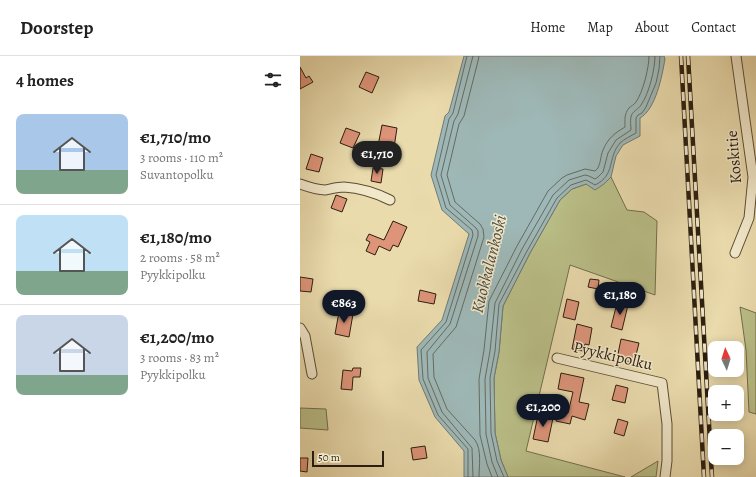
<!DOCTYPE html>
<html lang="en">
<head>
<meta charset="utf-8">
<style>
  :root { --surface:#fff; --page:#f6f6f6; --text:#222; --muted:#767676; --line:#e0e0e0; --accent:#111827 }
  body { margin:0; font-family:Alegreya,serif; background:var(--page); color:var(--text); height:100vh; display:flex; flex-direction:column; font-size:15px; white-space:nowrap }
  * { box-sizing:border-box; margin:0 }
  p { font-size:13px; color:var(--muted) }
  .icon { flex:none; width:22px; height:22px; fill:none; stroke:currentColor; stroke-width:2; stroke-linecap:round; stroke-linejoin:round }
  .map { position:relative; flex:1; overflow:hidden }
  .details { display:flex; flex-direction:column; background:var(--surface); width:300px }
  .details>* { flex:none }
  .needle { width:26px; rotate:356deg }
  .controls { position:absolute; left:408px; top:285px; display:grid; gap:8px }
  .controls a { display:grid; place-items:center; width:36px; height:36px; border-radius:8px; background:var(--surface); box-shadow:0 2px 10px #0003; font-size:20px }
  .scale { position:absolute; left:12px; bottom:10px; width:72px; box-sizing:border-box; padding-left:4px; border:2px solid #2c1e10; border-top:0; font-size:11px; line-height:14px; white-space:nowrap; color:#2c1e10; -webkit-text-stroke:3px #f1e8ca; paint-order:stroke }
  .price { position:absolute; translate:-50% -34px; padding:0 9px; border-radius:14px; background:var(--accent); color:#fff; font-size:13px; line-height:26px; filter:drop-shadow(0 1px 2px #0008) }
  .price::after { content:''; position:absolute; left:50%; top:24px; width:12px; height:9px; margin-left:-6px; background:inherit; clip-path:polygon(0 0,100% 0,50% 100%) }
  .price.active { background:#222; color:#fff }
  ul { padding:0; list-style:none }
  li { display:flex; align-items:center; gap:12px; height:100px; padding:0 16px }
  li+li { border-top:1px solid var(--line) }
  li span { display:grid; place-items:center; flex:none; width:112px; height:80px; border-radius:8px; color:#555 }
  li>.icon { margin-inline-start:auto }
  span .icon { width:48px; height:48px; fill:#fffc; stroke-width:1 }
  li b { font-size:17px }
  h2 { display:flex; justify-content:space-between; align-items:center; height:48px; padding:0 16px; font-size:17px }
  header { display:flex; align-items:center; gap:24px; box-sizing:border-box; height:56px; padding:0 20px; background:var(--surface); border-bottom:1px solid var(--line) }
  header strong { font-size:19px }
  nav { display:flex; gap:22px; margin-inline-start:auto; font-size:14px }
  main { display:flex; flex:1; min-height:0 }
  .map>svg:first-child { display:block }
</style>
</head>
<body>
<header>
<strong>Doorstep</strong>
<nav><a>Home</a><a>Map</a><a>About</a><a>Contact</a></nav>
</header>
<main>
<section class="details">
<h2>4 homes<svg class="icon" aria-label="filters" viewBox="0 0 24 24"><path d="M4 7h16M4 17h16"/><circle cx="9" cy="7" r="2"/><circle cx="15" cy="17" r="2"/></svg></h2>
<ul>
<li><span style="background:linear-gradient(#a9c7e8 70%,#7fa58c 0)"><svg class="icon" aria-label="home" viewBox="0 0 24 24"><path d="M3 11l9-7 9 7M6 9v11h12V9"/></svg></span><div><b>€1,710/mo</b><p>3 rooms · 110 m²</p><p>Suvantopolku</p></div></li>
<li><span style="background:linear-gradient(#bfe0f5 70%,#7fa58c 0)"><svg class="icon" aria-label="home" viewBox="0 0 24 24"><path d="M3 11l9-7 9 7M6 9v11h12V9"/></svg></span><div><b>€1,180/mo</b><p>2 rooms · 58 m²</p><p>Pyykkipolku</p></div></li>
<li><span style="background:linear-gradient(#c9d6e8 75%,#7fa58c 0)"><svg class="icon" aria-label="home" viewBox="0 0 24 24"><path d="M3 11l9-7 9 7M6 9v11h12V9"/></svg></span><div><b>€1,200/mo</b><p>3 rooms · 83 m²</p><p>Pyykkipolku</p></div></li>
</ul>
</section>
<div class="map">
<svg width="456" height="421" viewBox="0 0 456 421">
  <rect width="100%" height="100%" fill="#eadbad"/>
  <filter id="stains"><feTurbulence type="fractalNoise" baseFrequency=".005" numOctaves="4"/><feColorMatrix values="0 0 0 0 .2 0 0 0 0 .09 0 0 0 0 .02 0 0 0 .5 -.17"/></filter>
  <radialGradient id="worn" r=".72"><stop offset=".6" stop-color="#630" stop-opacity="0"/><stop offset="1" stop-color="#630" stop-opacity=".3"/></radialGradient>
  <g fill="#babf88" stroke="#736e4c">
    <path d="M311 121 327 154 344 156 357 165 355 239 270 209 226 395 325 421H208L201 404 195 377 194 322 199 296 203 250 230 197 260 144 272 133 286 128H304Z"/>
    <path d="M440 251 456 257V358L449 356 446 294Z"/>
    <path d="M0 352 26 353 28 374 0 372Z"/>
    <path d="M358 405 356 421H331Z"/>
  </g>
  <path fill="#9eb8b7" stroke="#707a74" d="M164 0H364L365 3C362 20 356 53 340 62V80L323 89 316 100 311 121 304 128 295 134 286 128 272 133 260 144 230 197 203 250 199 296 194 322 195 377 201 404 208 421H164V395L135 361 119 324 117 291 142 264 169 178 142 154 131 119 145 60 149 56Z"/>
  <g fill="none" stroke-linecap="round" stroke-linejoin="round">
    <g stroke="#656b64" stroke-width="1">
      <path d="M167 0 153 57 149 63 136 119 146 152 172 174 173 179 146 266 121 294 123 323 138 359 168 393V421"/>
      <path d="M173 0 158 58 154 65 141 119 150 149 176 172 178 175V180L150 268 127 296 128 322 142 356 172 392 173 421"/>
      <path d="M179 0 178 5 164 60 159 68 147 119 155 146 180 168 183 173 184 181 156 271 133 298 134 321 147 353 175 384C182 394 179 410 179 421"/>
      <path d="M192 421 187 408 180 379 179 323 184 294 189 245 217 190 248 135 262 122 267 119 285 113 295 115C301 111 300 101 303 94 308 82 315 77 325 71 325 64 324 58 329 52 331 50 334 49 336 46 343 36 349 12 349 0"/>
      <path d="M198 421 192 406 186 378 185 323 190 295 195 247 222 193 253 139 269 124 285 119 289 120 295 123 298 121 303 116 308 97 316 84 331 74C331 70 330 65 331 61 332 55 338 54 341 49 349 38 355 13 355 0"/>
      <path d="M204 421 197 405 191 377 190 322 195 295 199 248 227 195 257 142 271 129 286 124 295 129C316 119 307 102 320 87 324 83 331 80 336 77V62L338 59 342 57 346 51 356 27 359 13 360 0"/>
    </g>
  </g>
  <g fill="#dd9479" stroke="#2c1e10">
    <path d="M0 11 6 22 9 20 13 26 0 33Z"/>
    <path d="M66 16 79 21 72 37 59 31Z"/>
    <path d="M82 69 97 72 93 98 77 95Z"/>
    <path d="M46 72 60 77 53 92 40 87Z"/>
    <path d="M11 98 23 102 19 116 6 113Z"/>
    <path d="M73 112 83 113 81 127 71 125Z"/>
    <path d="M36 139 47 143 42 156 31 152Z"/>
    <path d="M93 165 107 171 98 191 93 189 90 195 79 190 75 199 66 195 70 186 66 184 69 178 84 184Z"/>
    <path d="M0 221 13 223 11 236 0 235Z"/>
    <path d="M290 223 299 224 298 233 288 231Z"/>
    <path d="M120 234 136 238 134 248 118 245Z"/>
    <path d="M267 243 279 246 275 264 263 261Z"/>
    <path d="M317 247 328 249 322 274 311 271Z"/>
    <path d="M39 256 53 258 49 281 35 278Z"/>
    <path d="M277 268 292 272 289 289 285 288 283 295 272 293Z"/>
    <path d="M321 283 339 287 334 307 323 304 324 300 318 298Z"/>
    <path d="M53 312H61L60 321H53L52 334 41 333 43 314 52 315Z"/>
    <path d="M261 317 284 322 279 346 289 348 285 364 272 360 270 368 256 365 258 355 268 357 273 336 258 333Z"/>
    <path d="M316 329 328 332 325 347 312 344Z"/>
    <path d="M238 359 253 362 248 386 233 383Z"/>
    <path d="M318 363 328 366 324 380 314 377Z"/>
    <path d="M125 390 127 402 113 404 111 392Z"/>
    <path d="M0 402H8L7 416 0 415Z"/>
  </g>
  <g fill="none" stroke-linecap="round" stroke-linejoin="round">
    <g stroke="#5c4d37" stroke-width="11">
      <g id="minor">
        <path d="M0 128C8 131 16 134 25 134 31 133 37 131 44 131 59 132 76 137 90 144"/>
        <path d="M435 197 449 162 453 121 436 0"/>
        <path d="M0 272 5 280 12 318"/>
        <path d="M257 302 362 327 367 368V405L365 421"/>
      </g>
    </g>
    <use href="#minor" stroke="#f1e8ca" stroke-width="9"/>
    <g stroke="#2c1e10" stroke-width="4.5">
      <g id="rail">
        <path d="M381 0 404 421"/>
        <path d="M388 0 412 421"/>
      </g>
    </g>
    <use href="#rail" stroke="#f1e8ca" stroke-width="3" stroke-dasharray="9" stroke-linecap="butt"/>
  </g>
  <g text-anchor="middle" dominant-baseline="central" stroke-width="3" stroke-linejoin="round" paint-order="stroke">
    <g font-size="16" fill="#2c1e10" stroke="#f1e8ca">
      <text transform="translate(434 101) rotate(-95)">Koskitie</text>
      <text transform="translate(313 300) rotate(13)">Pyykkipolku</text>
    </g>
    <g font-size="17" font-style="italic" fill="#4e4c42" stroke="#f1e8ca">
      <text transform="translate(189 208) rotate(-76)">Kuokkalankoski</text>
    </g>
  </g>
  <rect width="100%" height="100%" filter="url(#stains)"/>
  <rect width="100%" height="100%" fill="url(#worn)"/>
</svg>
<div class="controls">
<a><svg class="needle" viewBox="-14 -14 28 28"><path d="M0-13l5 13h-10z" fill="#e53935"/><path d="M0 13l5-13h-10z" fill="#767676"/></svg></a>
<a>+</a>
<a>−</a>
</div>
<div class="scale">50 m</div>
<b class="price active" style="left:77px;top:119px">€1,710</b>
<b class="price" style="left:320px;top:260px">€1,180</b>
<b class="price" style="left:44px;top:268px">€863</b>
<b class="price" style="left:243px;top:372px">€1,200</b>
</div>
</main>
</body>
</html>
